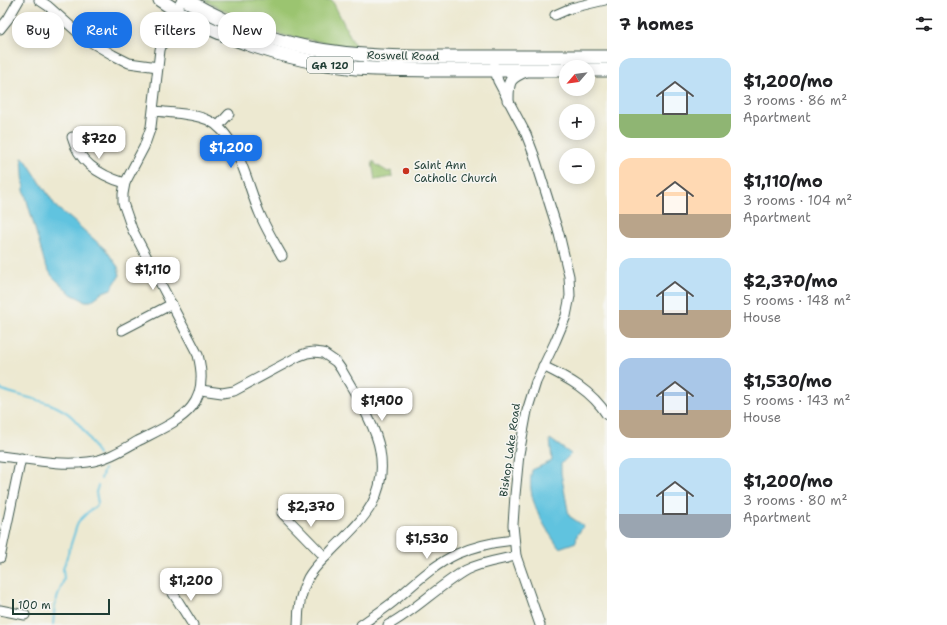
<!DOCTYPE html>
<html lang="en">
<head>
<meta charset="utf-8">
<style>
  :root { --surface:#fff; --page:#f6f6f6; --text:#202124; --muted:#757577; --accent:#1a73e8 }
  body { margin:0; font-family:"Shantell Sans",sans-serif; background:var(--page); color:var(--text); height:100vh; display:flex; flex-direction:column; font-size:15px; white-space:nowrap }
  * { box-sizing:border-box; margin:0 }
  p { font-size:13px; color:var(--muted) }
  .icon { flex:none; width:22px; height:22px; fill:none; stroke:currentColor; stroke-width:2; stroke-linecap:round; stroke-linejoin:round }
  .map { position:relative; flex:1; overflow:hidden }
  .side { display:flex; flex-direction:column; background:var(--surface); width:340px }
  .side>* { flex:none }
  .banner { position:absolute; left:12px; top:12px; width:380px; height:36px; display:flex; gap:8px }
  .needle { width:26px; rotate:242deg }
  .controls { position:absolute; left:559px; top:60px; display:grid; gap:8px }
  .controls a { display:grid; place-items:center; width:36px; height:36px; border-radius:50%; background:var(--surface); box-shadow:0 2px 10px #0003; font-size:20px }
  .scale { position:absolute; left:12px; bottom:10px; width:98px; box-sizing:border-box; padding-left:4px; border:2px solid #1f3d34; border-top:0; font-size:11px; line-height:14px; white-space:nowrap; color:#1f3d34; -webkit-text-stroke:3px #f6f6f2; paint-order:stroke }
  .price { position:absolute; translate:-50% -34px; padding:0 9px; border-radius:8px; background:#fff; color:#222; font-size:13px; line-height:26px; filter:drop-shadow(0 1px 2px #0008) }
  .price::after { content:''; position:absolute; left:50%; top:24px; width:12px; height:9px; margin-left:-6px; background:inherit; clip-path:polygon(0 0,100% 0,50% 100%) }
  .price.selected { background:var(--accent); color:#fff }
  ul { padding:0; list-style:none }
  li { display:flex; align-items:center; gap:12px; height:100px; padding:0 12px }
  li span { display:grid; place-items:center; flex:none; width:112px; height:80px; border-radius:12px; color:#555 }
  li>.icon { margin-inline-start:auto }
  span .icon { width:48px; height:48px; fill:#fffc; stroke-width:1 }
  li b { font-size:17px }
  h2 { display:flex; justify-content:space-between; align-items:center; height:48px; padding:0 12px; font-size:17px }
  .tag { padding:0 14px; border-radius:16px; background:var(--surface); box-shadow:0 2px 10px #0003; font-size:14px; line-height:36px }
  .tag.selected { background:var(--accent); color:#fff }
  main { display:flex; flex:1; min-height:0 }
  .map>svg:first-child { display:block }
</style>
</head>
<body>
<main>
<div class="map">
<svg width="607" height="625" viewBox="0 0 607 625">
  <rect width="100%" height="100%" fill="#f6f6f2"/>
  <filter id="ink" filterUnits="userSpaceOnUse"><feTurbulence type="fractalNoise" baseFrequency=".025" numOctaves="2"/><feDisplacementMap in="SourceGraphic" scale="8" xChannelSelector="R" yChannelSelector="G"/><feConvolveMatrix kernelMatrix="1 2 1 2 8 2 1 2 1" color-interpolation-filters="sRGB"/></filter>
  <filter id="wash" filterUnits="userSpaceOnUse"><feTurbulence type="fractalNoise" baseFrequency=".012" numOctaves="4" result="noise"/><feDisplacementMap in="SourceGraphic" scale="16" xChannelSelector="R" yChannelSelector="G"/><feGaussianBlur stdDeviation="0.9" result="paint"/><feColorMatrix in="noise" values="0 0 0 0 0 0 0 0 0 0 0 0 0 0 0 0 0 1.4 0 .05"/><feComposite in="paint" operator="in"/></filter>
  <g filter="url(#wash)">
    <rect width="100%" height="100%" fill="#ede9d1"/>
    <g fill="#9bc470" stroke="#5d8052">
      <path d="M204 0H332L356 48 281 35 225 11Z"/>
      <path d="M372 162H375V164L388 172 391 171 392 177 375 180Z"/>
    </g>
    <g fill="#61c3df" stroke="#40808a">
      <path d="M22 158 25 159 57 208 70 218 106 250 118 267 120 275 111 289 103 292 91 301H85L71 294 52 276 45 264 24 190Z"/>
      <path d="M550 439 571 454 561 464V473L569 516 584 526 577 535 576 542 559 548C544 526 525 498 532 470L552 461Z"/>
    </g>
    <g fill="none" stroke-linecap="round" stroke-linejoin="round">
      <g stroke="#61c3df" stroke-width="2">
        <path d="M0 389C22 398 54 400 72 417 83 427 91 441 98 455"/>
        <path d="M101 479 104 469"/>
        <path d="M53 625 55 604 64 579 63 569 78 522 88 512 95 507 98 503 96 492 98 486"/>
      </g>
    </g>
  </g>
  <g filter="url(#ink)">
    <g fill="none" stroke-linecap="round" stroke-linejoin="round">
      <g stroke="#3e574c" stroke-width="11">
        <g id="minor">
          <path d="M39 0 48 6 84 38 113 55 129 63 158 67"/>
          <path d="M555 15 571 8 605 0"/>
          <path d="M0 29 8 19 19 0"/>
          <path d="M494 66 498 81 526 134 534 155 559 234 569 276 570 296 566 316 555 342 536 382 527 411 519 454 515 495 513 525 516 556 540 625"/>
          <path d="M154 111C171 113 192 113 208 120 238 134 247 184 259 212 265 227 274 242 282 256"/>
          <path d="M218 126 229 114"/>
          <path d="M72 137C79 163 101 176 125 183"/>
          <path d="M122 330 172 304"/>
          <path d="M543 366C568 378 592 391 607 415"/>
          <path d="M201 390 222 393 234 391 299 356 307 353 314 352 323 353 336 362 341 369C354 392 376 425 380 451 388 498 362 520 332 550 324 559 314 567 308 578 300 593 298 609 298 625"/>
          <path d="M0 456C29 459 59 466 88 462 106 460 122 450 138 441 179 420 212 409 198 355L132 229 123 203V194L125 183 144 147 151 127 160 50C165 32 173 16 182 0"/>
          <path d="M282 513 325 557"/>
          <path d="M0 558 21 458"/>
          <path d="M171 590 193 625"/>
          <path d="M0 610 25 615"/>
          <path d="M361 625C372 617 383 610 393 602 413 585 433 565 457 554 475 546 494 542 514 540"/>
          <path d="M388 625C416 610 438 586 466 570 481 562 500 560 516 556"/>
        </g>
      </g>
      <g stroke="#3e574c" stroke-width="13">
        <path id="major" d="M508 100C508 81 509 78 526 71"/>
      </g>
      <g stroke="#3e574c" stroke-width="15">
        <g id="highway">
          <path d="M160 0C217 39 288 61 356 68 382 70 407 69 432 70 477 70 521 70 566 70"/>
          <path d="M186 0C224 22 266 39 310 48 356 57 403 57 449 57 502 57 554 57 607 57"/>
          <path d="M588 70H607"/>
        </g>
      </g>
      <use href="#minor" stroke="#fff" stroke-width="9"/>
      <use href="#major" stroke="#fff" stroke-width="11"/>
      <use href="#highway" stroke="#fff" stroke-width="13"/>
    </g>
  </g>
  <circle fill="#c8321e" stroke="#f6f6f2" stroke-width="1.5" cx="406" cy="171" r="4"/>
  <g text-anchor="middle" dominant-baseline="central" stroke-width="3" stroke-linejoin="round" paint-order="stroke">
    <rect fill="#f6f6f2" stroke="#60746d" stroke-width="1" x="307" y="57" width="46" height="16" rx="3"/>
    <g font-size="10" font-weight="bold" fill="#1f3d34">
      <text x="330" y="65">GA 120</text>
    </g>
    <g font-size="11" fill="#1f3d34" stroke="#f6f6f2">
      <text transform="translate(403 56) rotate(1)">Roswell Road</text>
      <text transform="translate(510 450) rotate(-82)">Bishop Lake Road</text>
    </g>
    <g font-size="11" fill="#1f3d34" stroke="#f6f6f2" text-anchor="start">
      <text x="414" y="165">Saint Ann<tspan x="414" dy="13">Catholic Church</tspan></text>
    </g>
  </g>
</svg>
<div class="controls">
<a><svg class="needle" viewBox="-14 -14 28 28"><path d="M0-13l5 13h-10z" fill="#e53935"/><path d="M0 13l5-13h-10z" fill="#757577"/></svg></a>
<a>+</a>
<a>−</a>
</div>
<div class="scale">100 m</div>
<b class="price" style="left:99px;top:160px">$720</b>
<b class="price selected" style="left:231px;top:169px">$1,200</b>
<b class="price" style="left:153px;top:291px">$1,110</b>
<b class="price" style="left:382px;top:422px">$1,900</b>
<b class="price" style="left:311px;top:528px">$2,370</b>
<b class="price" style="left:427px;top:560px">$1,530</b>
<b class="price" style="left:191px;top:602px">$1,200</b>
<div class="banner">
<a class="tag">Buy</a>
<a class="tag selected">Rent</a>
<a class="tag">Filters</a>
<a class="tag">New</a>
</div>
</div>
<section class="side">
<h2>7 homes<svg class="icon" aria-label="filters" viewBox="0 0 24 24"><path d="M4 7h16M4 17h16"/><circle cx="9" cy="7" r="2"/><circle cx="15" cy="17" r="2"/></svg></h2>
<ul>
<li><span style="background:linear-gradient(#bfe0f5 70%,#8fb573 0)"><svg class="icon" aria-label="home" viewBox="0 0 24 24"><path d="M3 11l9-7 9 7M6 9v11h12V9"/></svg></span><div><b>$1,200/mo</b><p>3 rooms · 86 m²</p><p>Apartment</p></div></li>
<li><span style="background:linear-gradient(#ffd9b3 70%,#b9a48a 0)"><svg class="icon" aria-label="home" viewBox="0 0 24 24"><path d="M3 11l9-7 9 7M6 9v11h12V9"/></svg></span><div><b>$1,110/mo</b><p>3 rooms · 104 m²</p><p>Apartment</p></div></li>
<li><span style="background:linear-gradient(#bfe0f5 65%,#b9a48a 0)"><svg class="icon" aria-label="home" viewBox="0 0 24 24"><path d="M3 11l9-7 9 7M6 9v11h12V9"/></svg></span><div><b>$2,370/mo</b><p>5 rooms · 148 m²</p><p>House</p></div></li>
<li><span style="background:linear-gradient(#a9c7e8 65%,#b9a48a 0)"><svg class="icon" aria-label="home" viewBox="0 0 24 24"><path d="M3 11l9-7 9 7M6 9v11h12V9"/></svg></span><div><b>$1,530/mo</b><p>5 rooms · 143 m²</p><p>House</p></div></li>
<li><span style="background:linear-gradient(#bfe0f5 70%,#9aa5b1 0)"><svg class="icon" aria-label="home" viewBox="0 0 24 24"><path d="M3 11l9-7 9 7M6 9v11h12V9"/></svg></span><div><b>$1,200/mo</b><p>3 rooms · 80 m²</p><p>Apartment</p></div></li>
</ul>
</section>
</main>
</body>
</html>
